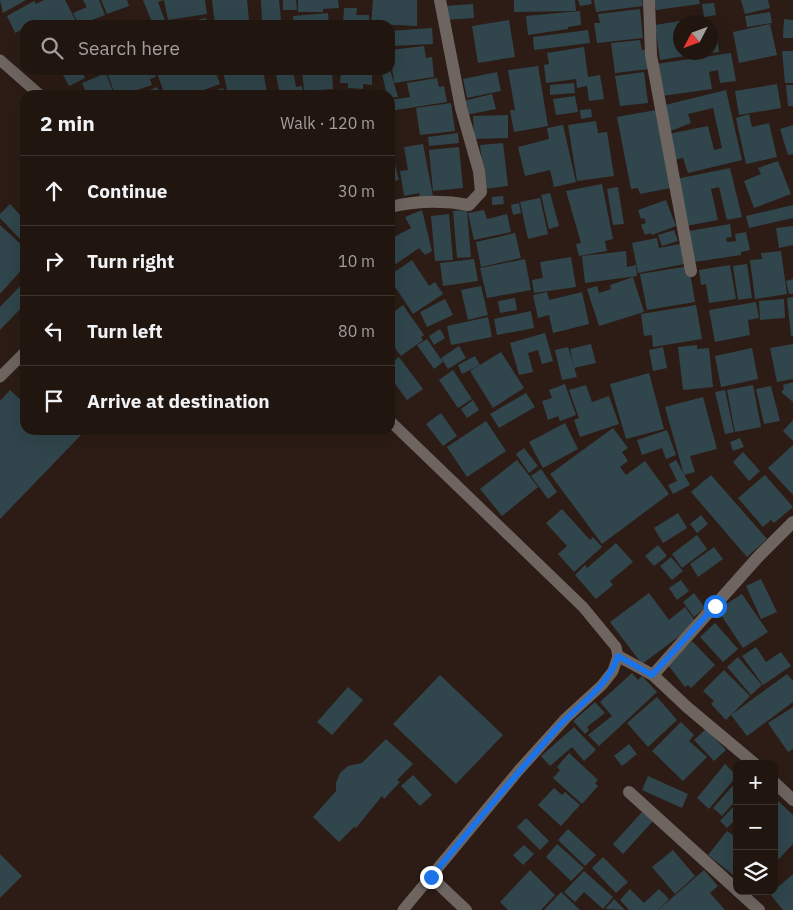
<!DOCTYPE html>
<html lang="en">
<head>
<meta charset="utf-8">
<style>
	body { margin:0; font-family:"IBM Plex Sans",sans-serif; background:#291e19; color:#f1f3f6 }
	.controls { position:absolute; right:15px; bottom:15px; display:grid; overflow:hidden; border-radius:10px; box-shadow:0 5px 20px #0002 }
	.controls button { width:45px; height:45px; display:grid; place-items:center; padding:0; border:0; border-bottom:1px solid #3e3430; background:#211510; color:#f1f3f6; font:25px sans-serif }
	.compass { position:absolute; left:673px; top:15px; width:45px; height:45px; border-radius:50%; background:#211510; box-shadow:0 5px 20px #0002; rotate:229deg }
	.stop { position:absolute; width:15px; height:15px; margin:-11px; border:4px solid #1a73e8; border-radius:50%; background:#fff }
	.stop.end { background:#1a73e8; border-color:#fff; box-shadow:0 1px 5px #0008 }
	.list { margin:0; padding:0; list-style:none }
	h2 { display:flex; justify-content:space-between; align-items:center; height:65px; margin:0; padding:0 20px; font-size:21px }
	h2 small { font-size:16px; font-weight:400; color:#a29f9f }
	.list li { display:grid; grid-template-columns:32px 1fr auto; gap:15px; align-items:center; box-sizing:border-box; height:70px; padding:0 20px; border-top:1px solid #3e3430 }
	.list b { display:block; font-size:19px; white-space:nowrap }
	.list em { font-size:16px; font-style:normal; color:#a29f9f }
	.icon { flex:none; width:28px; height:28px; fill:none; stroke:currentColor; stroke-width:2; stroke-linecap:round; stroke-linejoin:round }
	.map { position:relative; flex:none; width:793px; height:910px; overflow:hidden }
	.search { position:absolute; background:#211510; box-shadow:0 5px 20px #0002; left:20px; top:20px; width:375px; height:55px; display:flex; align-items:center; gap:12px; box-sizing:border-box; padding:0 18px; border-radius:15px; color:#a29f9f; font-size:19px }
	.panel { position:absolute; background:#211510; box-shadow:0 5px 20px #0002; left:20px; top:90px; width:375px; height:345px; border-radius:15px }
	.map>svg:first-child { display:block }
	.building { fill:#30464c }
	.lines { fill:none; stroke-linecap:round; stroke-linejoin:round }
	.lane { stroke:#6e6561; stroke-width:11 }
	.street { stroke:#6e6561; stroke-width:12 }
	.route { stroke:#1a73e8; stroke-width:6 }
</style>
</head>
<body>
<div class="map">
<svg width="793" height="910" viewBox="0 0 793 910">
	<rect width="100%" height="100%" fill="#2c1c15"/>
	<g class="building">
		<path d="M0,0h26l-23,13z"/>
		<path d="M44,0h21l13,25h-37l-2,-5 -14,5v3l-10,5 -8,-17 27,-15 2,3z"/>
		<path d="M83,0h16l6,15 -26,10 -6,-12 14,-6z"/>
		<path d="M101,0h26l2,6 -22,8z"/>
		<path d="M143,0h21l-6,2 8,21 -13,2z"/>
		<path d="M164,0h41l2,14 -39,6z"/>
		<path d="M212,0h35l2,21 -34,4z"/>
		<path d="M261,0h18l2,20 -19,2z"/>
		<path d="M283,0h13l1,10h-14z"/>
		<path d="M298,0h40l1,8 -16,1v3h-25z"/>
		<path d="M373,0h44v26l-46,-2z"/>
		<path d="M514,0h61l1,11 -62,1z"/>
		<path d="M578,0h13l1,4 -12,2z"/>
		<path d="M594,0h48l1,6 -47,6z"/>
		<path d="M654,0h45l1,4 -44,6z"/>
		<path d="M741,0h27l2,8 -25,6z"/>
		<path d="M714,3l2,12 -12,2 -2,-13z"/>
		<path d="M473,4l1,14 -29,2 -1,-14z"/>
		<path d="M344,8h13l-1,7h13v10h-26z"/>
		<path d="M640,9l3,29 -46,5 -3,-20h6l-2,-9z"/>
		<path d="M580,11l1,14 -13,2v2l-40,6 -2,-19z"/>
		<path d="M770,12l2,11 -25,4 -2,-11z"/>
		<path d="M328,13l1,12h-35l-1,-9z"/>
		<path d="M206,18l1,7h-27v-1z"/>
		<path d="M784,19l9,1v18h-10z"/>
		<path d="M509,20l6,37 -37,6 -6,-37z"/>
		<path d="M686,20v2h-6v30h11v3l-31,5 -5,-35z"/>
		<path d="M770,24l7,31 -38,8 -6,-31z"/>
		<path d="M432,28l1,16 -41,2 -2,3v-18z"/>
		<path d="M716,29l3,23 -9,1v-23z"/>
		<path d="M588,30l2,13 -56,7 -1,-13z"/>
		<path d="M640,40l2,10h6l2,19 -35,4 -4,-30z"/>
		<path d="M424,46l2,12 6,-1 2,20 -40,6 -4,-33z"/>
		<path d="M584,47l4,30 12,-2 4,24 -15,2 -2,-15 -10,2 -1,-9 -30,4 -2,-18 5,-1 -2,-11z"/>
		<path d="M782,51h11v32h-8z"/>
		<path d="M731,53l5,28 -16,2 -2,-13 -9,2 3,17 -50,7 -6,-32z"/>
		<path d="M538,66l10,60 -34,6 -4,-22h5l-7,-40z"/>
		<path d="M68,70h13l4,8 -16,8 -7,-13z"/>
		<path d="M115,70h39l2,7 -6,2 2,6 -29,10h-8l-8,-23z"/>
		<path d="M158,70h57l5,14 -30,11h-25l-9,-24z"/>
		<path d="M231,70h32l4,23 -39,2 -5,-24z"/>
		<path d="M275,70h18l3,17 6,-1 1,9h-23z"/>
		<path d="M302,70h30l1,19 -29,2z"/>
		<path d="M341,70h31v15l-9,-1v5l-15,-1v-5h-8z"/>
		<path d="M381,70h9l8,27 -8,1v-3h-3z"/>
		<path d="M497,72l4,19 -34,7 -4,-19z"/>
		<path d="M644,72l4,31 -28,3 -5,-30z"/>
		<path d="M106,73l8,22h-27l-5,-12z"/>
		<path d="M437,78l2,9 5,-1 3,16 -57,9v-11l20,-3 -3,-14z"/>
		<path d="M574,83l1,10 -25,2v-10z"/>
		<path d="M777,84l4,24 -42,7 -4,-24z"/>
		<path d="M786,85h7v21h-5z"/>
		<path d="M157,87l4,8h-23z"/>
		<path d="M223,88l3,7h-23z"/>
		<path d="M355,90l1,5h-19v-2z"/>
		<path d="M726,90l16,70 -54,13 -5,-15 -9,2 -6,-26 40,-8 6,24 8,-2 -9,-40 -25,6 3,9 -23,9 -7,-26z"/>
		<path d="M492,94l4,15 -30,6 -3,-14z"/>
		<path d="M575,96l3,16 -22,3 -3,-16z"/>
		<path d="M451,103l4,28 -35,4 -4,-27z"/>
		<path d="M591,109l1,8 -11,2 -1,-9z"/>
		<path d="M656,110l15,78 -31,6 -2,-6 -7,1 -14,-72z"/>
		<path d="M749,114l3,13 17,-4 8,34 -31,7 -10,-46z"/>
		<path d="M508,115v23l-34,1 -1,-23z"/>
		<path d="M596,121l2,12 9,-1 7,44 -37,5 -9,-56z"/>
		<path d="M563,125l13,57 -22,5 -4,-17 -25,6 -7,-29 31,-8 -2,-11z"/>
		<path d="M793,125v29l-5,1 -8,-26z"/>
		<path d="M458,133l1,10 -30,3 -1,-9z"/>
		<path d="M503,143l5,43 -23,3 -5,-44z"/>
		<path d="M423,144l10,52 -13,2 -1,-5 -15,3 -4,-25 8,-1 -4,-23z"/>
		<path d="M390,147l9,33 -9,2z"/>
		<path d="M459,147l4,41 -30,3 -4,-41z"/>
		<path d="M778,161l13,33 -37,14 -10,-27 17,-7 -3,-6z"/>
		<path d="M730,168l12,49 -15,3 -8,-33 -8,2 7,31 -32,6 -10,-47z"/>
		<path d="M602,184l11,55 -8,2 2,10 -28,5 -3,-12 5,-1 -15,-52z"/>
		<path d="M618,187l6,37 -11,1 -6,-36z"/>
		<path d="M550,193l9,33 -10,3 -8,-34z"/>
		<path d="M503,196l1,8 -12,1v-8z"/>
		<path d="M540,198l8,36 -20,5 -8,-37z"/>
		<path d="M666,200l10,26 -24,9 -1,-2 -6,2 -4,-10 5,-2 -2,-5 -3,1 -3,-9z"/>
		<path d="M519,203l2,10 -8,2 -2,-10z"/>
		<path d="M10,204l15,16v18l-3,3 -22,-23v-4z"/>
		<path d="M793,205v13l-44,10 -3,-12z"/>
		<path d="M422,210l10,41 -7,4 -6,-7 -23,16 -6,-11v-14l21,-11 -6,-11z"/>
		<path d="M467,210l4,47 -14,1 -4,-47z"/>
		<path d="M484,210l3,9 20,-5 4,18 -37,8 -6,-27z"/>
		<path d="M449,214l4,46 -18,1 -4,-45z"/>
		<path d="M730,224l2,13 -6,1 1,4 9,-1 -1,-7 11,-2 4,18 -9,2v3l-47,7 -5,-31z"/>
		<path d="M0,225l25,23v18l-25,28z"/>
		<path d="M793,226v19l-14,3 -3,-20z"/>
		<path d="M674,230l4,11 -16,5 -4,-11z"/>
		<path d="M515,233l6,25 -40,9 -5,-25z"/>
		<path d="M657,238l2,10 21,-4 4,20 -46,9 -6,-30z"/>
		<path d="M626,251l1,16 9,-2 1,11 -52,7 -3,-27z"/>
		<path d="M781,251l6,43 -32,5 -5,-39 12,-1 -1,-6z"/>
		<path d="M571,257l5,30 -42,6 -2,-13 11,-2 -3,-16z"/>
		<path d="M474,259l4,22 -35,5 -3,-23z"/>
		<path d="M525,259l6,31 -44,8 -7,-30z"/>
		<path d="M412,260l17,26 6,-4 8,12 -30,20 -23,-35v-4z"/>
		<path d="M747,264l5,34 -14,2 -5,-34z"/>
		<path d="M730,265l6,34 -27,4 -3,-19 -5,1 -2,-15z"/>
		<path d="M689,266l6,36 -48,8 -7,-36z"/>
		<path d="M633,277l11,35 -45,14 -12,-37 10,-3 2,7 12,-4 -1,-4z"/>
		<path d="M793,279v15h-4l-3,-13z"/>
		<path d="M25,281v23l-25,26v-23z"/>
		<path d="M481,286l7,29 -20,5 -7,-30z"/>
		<path d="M547,292l2,8 33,-8 7,32 -36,9 -4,-18 -11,3 -5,-23z"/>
		<path d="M793,297v39h-2l-4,-38z"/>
		<path d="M515,298l2,12 -17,3 -2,-12z"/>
		<path d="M445,299l8,16 -26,12 -7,-15z"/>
		<path d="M784,299l1,19 -25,2 -1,-19z"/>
		<path d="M756,302l3,16 -11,2 2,15 -35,7 -6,-32z"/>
		<path d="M403,305l21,30 -3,2 2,3 -22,16 -11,-15v-17l5,-4 -4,-6z"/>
		<path d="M696,305l6,34 -49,8 -1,-12 -8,1 -3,-22z"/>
		<path d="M531,311l3,17 -37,7 -3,-16z"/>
		<path d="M488,317l4,20 -41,8 -4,-19z"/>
		<path d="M440,329l5,9 -11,7 -5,-9z"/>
		<path d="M545,333l8,28 -11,3 -4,-14 -10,3 5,19 -14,3 -9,-32z"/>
		<path d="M427,339l16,23 -9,7 -17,-24z"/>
		<path d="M591,344l5,19 -22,5 -4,-19z"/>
		<path d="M793,344v35l-16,3 -7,-34z"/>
		<path d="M697,345v4l12,-1 4,39 -30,3 -5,-43z"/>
		<path d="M459,346l7,12 -18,11 -7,-11z"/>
		<path d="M568,347l9,30 -15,3 -7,-30z"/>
		<path d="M663,347l4,21 -14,3 -4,-21z"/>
		<path d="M752,348l6,31 -37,8 -6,-31z"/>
		<path d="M501,352l23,36 -31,20 -23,-37z"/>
		<path d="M475,356l5,9 -18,9 -4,-9z"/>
		<path d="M399,357l24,32 -16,11 -17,-23v-13z"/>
		<path d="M453,370l19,29 -14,9 -19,-28z"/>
		<path d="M649,373l15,56 -38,10 -16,-55z"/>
		<path d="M793,382v20l-12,-10 3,-3 -1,-4z"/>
		<path d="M565,384l11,31 -16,6 -2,-5 -10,4 -6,-19 10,-3 -3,-8z"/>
		<path d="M586,385l6,17 17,-6 10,28 -39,13 -6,-17 5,-2 -10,-28z"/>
		<path d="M753,385l8,42 -26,5 -8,-42z"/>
		<path d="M771,386l9,35 -16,3 -8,-35z"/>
		<path d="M10,390l12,11 3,-3v32h53l4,4 -82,85v-118z"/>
		<path d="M725,390l9,42 -9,2 -10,-42z"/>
		<path d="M526,393l9,14 -36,21 -9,-14z"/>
		<path d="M703,397l14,52 -27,7 5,16 -11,3 -19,-68z"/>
		<path d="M473,400l6,10 -12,8 -6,-9z"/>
		<path d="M441,413l16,23 -14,10 -17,-22z"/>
		<path d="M793,420v21l-10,-10z"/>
		<path d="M486,421l20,30 -39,26 -20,-30z"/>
		<path d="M565,423l13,26 -35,19 -14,-26z"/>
		<path d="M613,428l15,20 -6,4 6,9 -8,6 6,8 19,-14 24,33 -67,50 -52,-70z"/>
		<path d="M667,430l9,25 -10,4 -4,-11 -20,7 -5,-15z"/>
		<path d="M740,438l4,9 -11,4 -3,-9z"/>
		<path d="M793,445v50l-25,-27z"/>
		<path d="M524,448l14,18 -9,7 -13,-19z"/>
		<path d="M743,452l17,19 -11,10 -16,-19z"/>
		<path d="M517,460l21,27 -36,29 -22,-27z"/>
		<path d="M676,460l14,25 -17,9 -5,-9 9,-4 -8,-17z"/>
		<path d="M541,469l16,23 -9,7 -17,-23z"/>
		<path d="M711,475l56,64 -20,18 -56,-65z"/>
		<path d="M765,475l28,32 -19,16 -3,-3 -8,7 -25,-29z"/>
		<path d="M562,509l28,31 3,-3 9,10 -28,25 -16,-18 9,-8 -21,-23z"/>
		<path d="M678,513l9,15 -24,15 -9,-15z"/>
		<path d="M701,515l7,9 -11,9 -7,-9z"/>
		<path d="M697,535l10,14 -25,19 -10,-14z"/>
		<path d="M616,543l17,19 -23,19 3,4 -17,14 -21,-24 10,-10 2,3z"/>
		<path d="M658,545l9,11 -13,10 -9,-10z"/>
		<path d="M714,547l9,12 -25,18 -8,-13z"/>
		<path d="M671,557l12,14 -11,9 -12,-14z"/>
		<path d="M761,579l16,33 -16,7 -15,-33z"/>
		<path d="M681,580l8,11 -12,9 -8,-12z"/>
		<path d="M649,593l20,27 16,-13 12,16 -55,41 -32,-42z"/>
		<path d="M694,593l11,15 -11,9 -11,-15z"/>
		<path d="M742,594l26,38 -25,16 -24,-36 6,-4 -2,-2z"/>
		<path d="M715,623l23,26 -15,13 -23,-25z"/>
		<path d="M692,641l23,24 -24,23 -3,-3 -3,2 -17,-22z"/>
		<path d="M756,647l10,15 15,-10 10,14 -28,19 -21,-29z"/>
		<path d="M738,657l24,28 -11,10 -24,-28z"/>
		<path d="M724,670l26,26 -24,24 -15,-16 3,-3 -11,-10z"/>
		<path d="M632,673l6,7 4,-4 15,16 -58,54 -11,-11 24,-19 -12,-14z"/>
		<path d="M787,674l6,7v21l-46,34 -16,-21z"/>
		<path d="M440,675l63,60 -47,49 -63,-60z"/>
		<path d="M348,687l15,13 -31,35 -15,-13z"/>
		<path d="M657,697l20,23 -29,27 -21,-24z"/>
		<path d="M595,702l10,11 -18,14 2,3 -4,4 -12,-13z"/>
		<path d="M793,707v42l-5,3 -20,-29z"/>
		<path d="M681,722l13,13 -5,6 18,16 -24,24 -31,-30z"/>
		<path d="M574,727l22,23 -12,11 -12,-14 -22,19 -9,-10z"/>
		<path d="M706,729l20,21 -12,11 -20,-21z"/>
		<path d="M386,739l27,25 -16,16 3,2 -16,17 -2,-3 -26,32 -2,-1 -15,15 -26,-25 23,-26v-8l4,-10 8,-7 14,-3z"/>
		<path d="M629,744l8,10 -15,12 -8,-10z"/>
		<path d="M569,753l29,27 -3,3 3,3 -16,18 -29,-26 7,-8 -3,-3z"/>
		<path d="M725,764l12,12 -28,33 -12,-11z"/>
		<path d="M413,775l19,20 -12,11 -19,-20z"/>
		<path d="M648,776l40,18 -6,14 -40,-18z"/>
		<path d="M737,781v18l-15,17 -9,-8z"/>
		<path d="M554,788l8,7 3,-3 15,13 -19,21 -23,-21z"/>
		<path d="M776,799l17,16v29l-19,20z"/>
		<path d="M735,805l2,2v11l-10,10 -7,-7z"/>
		<path d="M642,812l11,9 -30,33 -10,-10z"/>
		<path d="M526,818l23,23 -9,9 -23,-23z"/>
		<path d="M568,829l28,26 -11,11 -27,-26z"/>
		<path d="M727,831l10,7v40l-29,-23z"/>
		<path d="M557,844l27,24 -13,13 -25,-24z"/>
		<path d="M524,845l10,9 -11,11 -10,-10z"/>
		<path d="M673,850l22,26 -20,18 -23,-27z"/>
		<path d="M0,854l22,22 -22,22z"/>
		<path d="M603,857l25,25 -12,11 -24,-25z"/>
		<path d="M530,870l25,25 -14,15h-33l-8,-8z"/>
		<path d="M704,870l14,16 -8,7 15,17h-67z"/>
		<path d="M584,871l29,26 -10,12 -19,-17 -9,10 -11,-10z"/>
		<path d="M793,874v36h-10l-13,-16z"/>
		<path d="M630,889l14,14 15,-14 10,10 -11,11h-29l-9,-10z"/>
		<path d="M561,892l19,18h-36z"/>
		<path d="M614,899l11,11 -20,-1z"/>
	</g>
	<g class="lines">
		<g class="lane">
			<path d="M0,60l40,35"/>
			<path d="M0,377l25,-25"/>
			<path d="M390,421l193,186 33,40 2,9 -5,15 -11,14 -36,33 -47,52 -116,140"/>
		</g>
		<g class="street">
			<path d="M649,0l2,55 40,216"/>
			<path d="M390,207c26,-6 52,-7 79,-2l12,-13 -2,-21 -18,-63 -21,-108"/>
			<path d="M618,656l35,19 34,32 68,57"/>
			<path d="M653,675l105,-118 35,-35"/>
			<path d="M774,782l19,18"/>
			<path d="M629,792l108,98"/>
			<path d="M431,877l35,33"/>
			<path d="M738,891l21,19"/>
		</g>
	</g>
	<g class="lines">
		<path class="route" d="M431,877c41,-50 83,-100 126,-149 21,-23 51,-41 61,-72l34,19 63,-69"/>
	</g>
</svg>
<div class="controls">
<button>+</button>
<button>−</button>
<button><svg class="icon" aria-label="layers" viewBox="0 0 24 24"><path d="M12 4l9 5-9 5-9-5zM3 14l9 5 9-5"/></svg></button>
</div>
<svg class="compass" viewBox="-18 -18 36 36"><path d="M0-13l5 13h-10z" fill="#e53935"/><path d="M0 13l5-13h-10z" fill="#a29f9f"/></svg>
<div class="stop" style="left:715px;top:606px"></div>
<div class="stop end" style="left:431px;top:877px"></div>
<div class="search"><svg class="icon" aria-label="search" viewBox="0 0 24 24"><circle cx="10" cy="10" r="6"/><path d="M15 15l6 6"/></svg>Search here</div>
<section class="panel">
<h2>2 min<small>Walk · 120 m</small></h2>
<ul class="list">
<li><svg class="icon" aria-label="ahead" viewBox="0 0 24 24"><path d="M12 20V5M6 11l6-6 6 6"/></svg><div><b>Continue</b></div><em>30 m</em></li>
<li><svg class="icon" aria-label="right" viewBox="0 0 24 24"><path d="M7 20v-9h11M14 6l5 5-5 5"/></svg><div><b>Turn right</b></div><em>10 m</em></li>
<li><svg class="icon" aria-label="left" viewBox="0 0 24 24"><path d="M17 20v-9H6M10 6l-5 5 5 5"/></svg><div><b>Turn left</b></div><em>80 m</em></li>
<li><svg class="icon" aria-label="arrive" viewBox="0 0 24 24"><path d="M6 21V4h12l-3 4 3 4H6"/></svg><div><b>Arrive at destination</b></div></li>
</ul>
</section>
</div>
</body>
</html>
